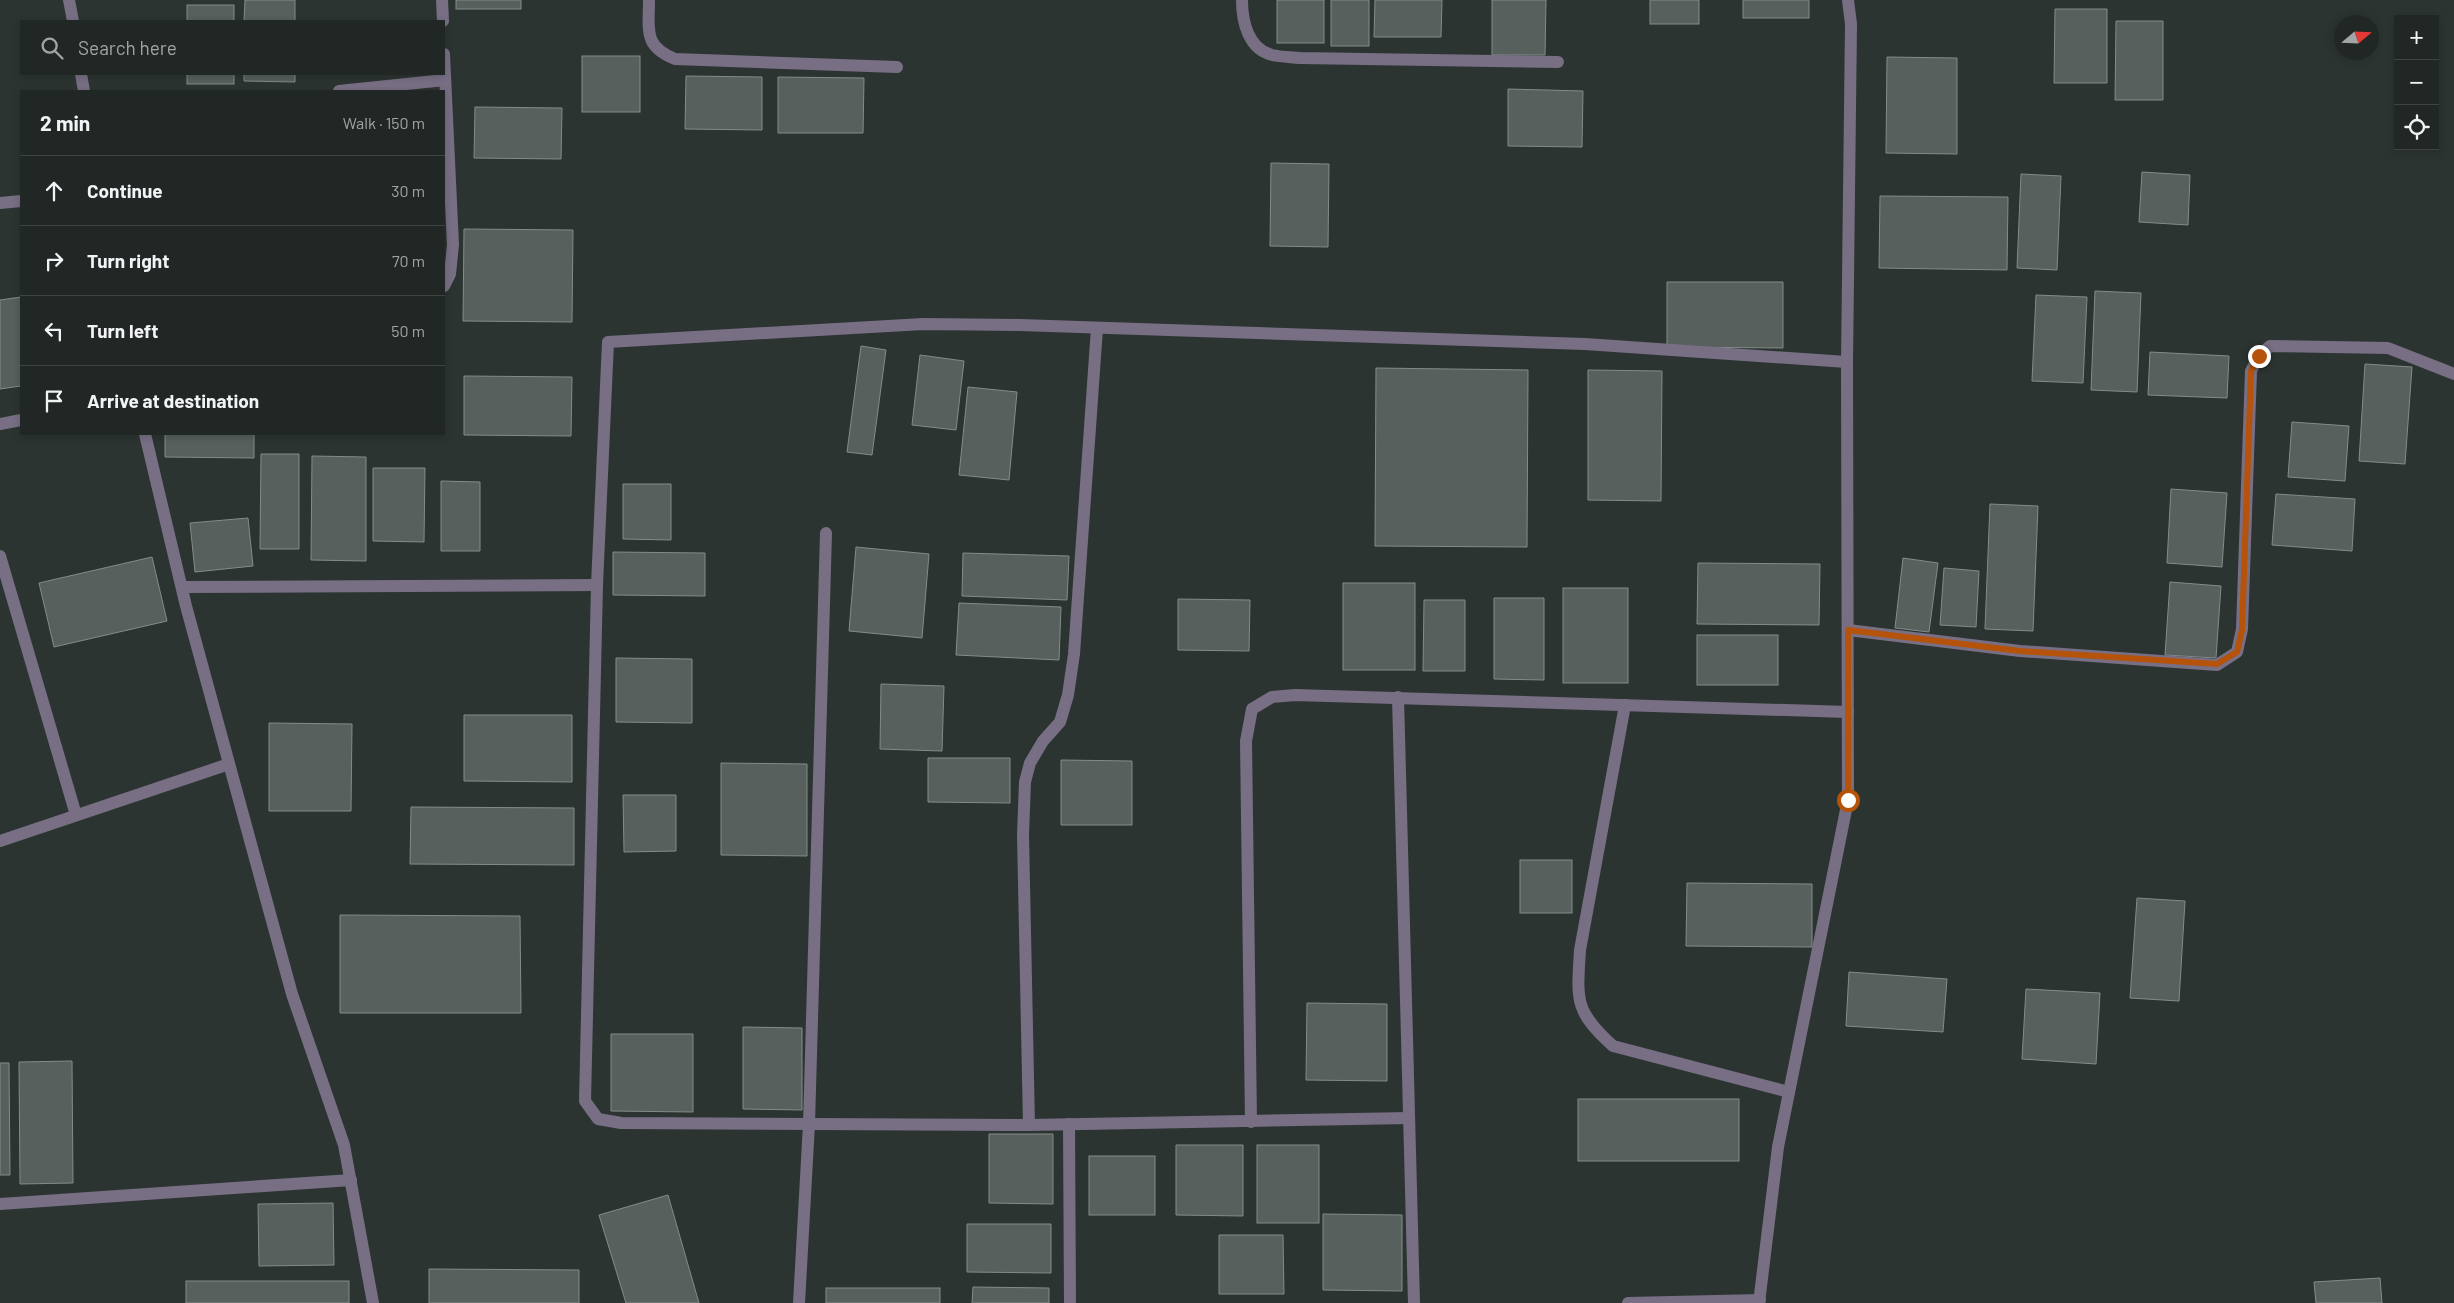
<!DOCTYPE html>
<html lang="en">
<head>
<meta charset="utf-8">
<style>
	body { margin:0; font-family:Barlow,sans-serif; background:#2d3332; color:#f1f3f6 }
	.controls { position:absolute; right:15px; top:15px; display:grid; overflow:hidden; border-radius:0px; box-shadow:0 2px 8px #0003 }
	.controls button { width:45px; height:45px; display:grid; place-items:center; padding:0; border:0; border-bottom:1px solid #3e4442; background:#212725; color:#f1f3f6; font:25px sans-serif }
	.compass { position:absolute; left:2334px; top:15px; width:45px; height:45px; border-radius:50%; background:#212725; box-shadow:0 2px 8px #0003; rotate:71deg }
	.stop { position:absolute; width:15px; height:15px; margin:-11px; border:4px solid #b45309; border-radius:50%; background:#fff }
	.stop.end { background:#b45309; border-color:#fff; box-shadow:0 1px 5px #0008 }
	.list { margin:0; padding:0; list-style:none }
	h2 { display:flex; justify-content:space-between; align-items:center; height:65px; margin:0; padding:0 20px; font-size:21px }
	h2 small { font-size:16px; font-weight:400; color:#a2a5a7 }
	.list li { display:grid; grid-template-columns:32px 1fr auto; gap:15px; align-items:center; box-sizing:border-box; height:70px; padding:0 20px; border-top:1px solid #3e4442 }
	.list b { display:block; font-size:19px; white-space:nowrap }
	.list em { font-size:16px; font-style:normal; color:#a2a5a7 }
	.icon { flex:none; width:28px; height:28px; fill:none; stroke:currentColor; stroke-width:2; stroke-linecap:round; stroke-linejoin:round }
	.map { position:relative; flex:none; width:2454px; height:1303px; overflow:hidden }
	.search { position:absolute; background:#212725; box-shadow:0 2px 8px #0003; left:20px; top:20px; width:425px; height:55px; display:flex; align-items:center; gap:12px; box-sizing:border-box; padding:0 18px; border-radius:0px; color:#a2a5a7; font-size:19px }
	.panel { position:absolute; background:#212725; box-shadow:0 2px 8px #0003; left:20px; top:90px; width:425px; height:345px; border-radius:0px }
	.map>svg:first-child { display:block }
	.building { fill:#57605d; stroke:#838c89 }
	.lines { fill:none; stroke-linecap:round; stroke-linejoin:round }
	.minor { stroke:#786f85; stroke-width:12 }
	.route { stroke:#b45309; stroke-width:6 }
</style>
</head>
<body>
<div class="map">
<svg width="2454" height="1303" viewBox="0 0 2454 1303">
	<rect width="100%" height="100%" fill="#2c3431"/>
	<g class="building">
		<path d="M245,0h50v21h-51z"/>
		<rect x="456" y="0" width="65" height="9"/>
		<rect x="1277" y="0" width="47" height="43"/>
		<rect x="1331" y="0" width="38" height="46"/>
		<path d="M1375,0h67l-1,37h-67z"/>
		<path d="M1492,0h54l-1,55h-53z"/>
		<rect x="1650" y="0" width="49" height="24"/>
		<rect x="1743" y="0" width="66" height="18"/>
		<rect x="187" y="5" width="47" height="16"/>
		<path d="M2055,9h52v74h-53z"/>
		<path d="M2116,21h47v79h-48z"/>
		<rect x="582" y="56" width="58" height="56"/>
		<path d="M1887,57l70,1v96l-71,-1z"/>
		<rect x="187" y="74" width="47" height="10"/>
		<path d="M244,74h51v8l-51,-1z"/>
		<path d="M686,76l76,1v53l-77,-1z"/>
		<path d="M778,77l86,1 -1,55h-85z"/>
		<path d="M1508,89l75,2 -1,56 -74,-1z"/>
		<path d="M475,107l87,1 -1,51 -87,-1z"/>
		<path d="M1271,163l58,1 -1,83 -58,-1z"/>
		<path d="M2142,172l48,3 -2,50 -49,-3z"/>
		<path d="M2021,174l40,2 -4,94 -40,-2z"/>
		<path d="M1880,196l128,1 -1,73 -128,-2z"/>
		<path d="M464,229l109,1 -1,92 -109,-1z"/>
		<path d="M1667,282h116v66l-116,-1z"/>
		<path d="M2095,291l46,2 -4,99 -46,-2z"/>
		<path d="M2036,295l51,2 -4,86 -51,-2z"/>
		<path d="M21,297v89l-21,3v-89z"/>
		<path d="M861,346l25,4 -14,105 -25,-3z"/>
		<path d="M2150,352l79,4 -2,42 -79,-3z"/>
		<path d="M920,355l44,6 -8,69 -44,-5z"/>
		<path d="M2365,364l47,3 -7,97 -46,-3z"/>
		<path d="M1376,368l152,2 -1,177 -152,-1z"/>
		<path d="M1588,370l74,1 -1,130 -73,-1z"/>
		<path d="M464,376l108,1 -1,59 -107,-1z"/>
		<path d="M968,387l49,5 -8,88 -50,-5z"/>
		<path d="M2292,422l57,4 -4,55 -57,-4z"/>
		<path d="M165,434h89v24l-89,-1z"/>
		<path d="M261,454h38v95h-39z"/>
		<path d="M312,456l54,1v104l-55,-1z"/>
		<path d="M373,468h52l-1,74 -51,-1z"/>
		<path d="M441,481l39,1v69h-39z"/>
		<path d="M623,484h48v56l-48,-1z"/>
		<path d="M2171,489l56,4 -5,74 -55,-4z"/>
		<path d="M2276,494l79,5 -3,52 -80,-6z"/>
		<path d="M1990,504l48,2 -5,125 -48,-2z"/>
		<path d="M248,518l5,48 -58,6 -5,-49z"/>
		<path d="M856,547l73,7 -7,84 -73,-7z"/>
		<path d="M613,552l92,1v43l-92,-1z"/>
		<path d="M963,553l106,3 -2,44 -105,-4z"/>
		<path d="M152,557l15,64 -113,26 -15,-64z"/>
		<path d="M1903,558l35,5 -9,69 -34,-4z"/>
		<path d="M1698,563l122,1 -1,61 -122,-1z"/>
		<path d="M1944,568l35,3 -3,56 -36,-2z"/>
		<path d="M2170,582l51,4 -5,72 -51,-3z"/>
		<rect x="1343" y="583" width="72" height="87"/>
		<rect x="1563" y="588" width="65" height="95"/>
		<path d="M1494,598h50v82l-50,-1z"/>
		<path d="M1178,599l72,1 -1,51 -71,-1z"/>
		<path d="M1424,600h41v71h-42z"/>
		<path d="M959,603l102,4 -2,53 -103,-5z"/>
		<rect x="1697" y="635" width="81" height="50"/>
		<path d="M616,658l76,1v64l-76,-1z"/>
		<path d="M881,684l63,2 -2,65 -62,-2z"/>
		<path d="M464,715h108v67l-108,-1z"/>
		<path d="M269,723l83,1 -1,87h-82z"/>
		<path d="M928,758h82v45l-82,-1z"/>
		<path d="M1061,760l71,1v64h-71z"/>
		<path d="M721,763l86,1v92l-86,-1z"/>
		<path d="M623,795h53v56l-52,1z"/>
		<path d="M411,807l163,1v57l-164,-1z"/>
		<rect x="1520" y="860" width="52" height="53"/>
		<path d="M1687,883l125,1v63l-126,-1z"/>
		<path d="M2137,898l48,3 -6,100 -49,-3z"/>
		<path d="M340,915l180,1 1,97h-181z"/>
		<path d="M1849,972l98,7 -4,53 -97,-6z"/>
		<path d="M2026,989l74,4 -4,71 -74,-5z"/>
		<path d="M1307,1003l80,1v77l-81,-1z"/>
		<path d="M743,1027l59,1v82l-59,-1z"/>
		<path d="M611,1034h82v78l-82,-1z"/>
		<path d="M72,1061l1,122 -53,1 -1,-122z"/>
		<path d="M0,1063h9l1,112h-10z"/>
		<rect x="1578" y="1099" width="161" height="62"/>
		<path d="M989,1134h64v70l-64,-1z"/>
		<path d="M1176,1145h67v71l-67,-1z"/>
		<rect x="1257" y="1145" width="62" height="78"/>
		<rect x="1089" y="1156" width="66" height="59"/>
		<path d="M668,1195l31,108h-73l-27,-88z"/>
		<path d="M333,1203l1,62 -75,1 -1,-62z"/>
		<path d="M1323,1214l79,1v76l-79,-1z"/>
		<path d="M967,1224h84v49l-84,-1z"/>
		<path d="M1219,1235h64l1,59h-65z"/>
		<path d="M429,1269l150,1v33h-150z"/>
		<path d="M2380,1278l2,25h-66l-2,-21z"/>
		<rect x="186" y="1281" width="163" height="22"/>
		<path d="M973,1287l76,1v15h-77z"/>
		<rect x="826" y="1288" width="114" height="15"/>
	</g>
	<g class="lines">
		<g class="minor">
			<path d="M69,0l4,21"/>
			<path d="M442,0l1,21"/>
			<path d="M649,0c0,30 -6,46 26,59l222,8"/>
			<path d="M1242,0c0,21 6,49 30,55 9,2 19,2 28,3l258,4"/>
			<path d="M444,54l9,191 -3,29 -6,12"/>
			<path d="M81,74l3,17"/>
			<path d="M339,91l106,-11"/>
			<path d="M0,203l21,-2"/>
			<path d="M0,424l21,-4"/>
			<path d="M145,434l41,172 106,388 52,151 29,158"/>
			<path d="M0,556l76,259"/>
			<path d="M183,587l414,-2"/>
			<path d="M1848,630l172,21 197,14 20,-13 5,-23 9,-258 8,-15 11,-10 118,2 66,26"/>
			<path d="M1398,697l16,606"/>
			<path d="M1625,705l-45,245c-3,50 -6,61 33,96l176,46"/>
			<path d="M0,841l229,-77"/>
			<path d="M1409,1118l-380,7 -408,-2 -23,-4 -13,-18 12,-516 11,-243 315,-18 97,1 565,19 262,18"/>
			<path d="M1251,1122l-5,-381 6,-32 20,-12 23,-2 553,17"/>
			<path d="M1069,1124l1,179"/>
			<path d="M1029,1125l-6,-290 2,-53 5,-19 13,-22 17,-19 8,-27 6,-41 23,-326"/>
			<path d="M0,1204l351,-24"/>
			<path d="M799,1303l10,-179 17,-591"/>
			<path d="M1628,1303l132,-3"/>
			<path d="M1759,1303l19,-156 70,-347 -1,-438 4,-338 -3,-24"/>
		</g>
	</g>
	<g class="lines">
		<path class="route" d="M1848,800v-170l172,21 197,13 20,-12 5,-22 9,-259 8,-15"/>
	</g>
</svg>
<div class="controls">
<button>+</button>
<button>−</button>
<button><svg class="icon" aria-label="locate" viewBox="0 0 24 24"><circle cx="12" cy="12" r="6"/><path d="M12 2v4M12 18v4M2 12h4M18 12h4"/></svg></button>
</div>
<svg class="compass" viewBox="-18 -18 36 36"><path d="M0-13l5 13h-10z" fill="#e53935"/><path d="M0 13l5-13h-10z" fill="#a2a5a7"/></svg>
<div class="stop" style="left:1848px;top:800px"></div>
<div class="stop end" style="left:2259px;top:356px"></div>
<div class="search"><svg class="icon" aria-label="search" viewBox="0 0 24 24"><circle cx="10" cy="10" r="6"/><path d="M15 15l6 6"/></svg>Search here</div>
<section class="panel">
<h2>2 min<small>Walk · 150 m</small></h2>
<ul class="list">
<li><svg class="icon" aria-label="ahead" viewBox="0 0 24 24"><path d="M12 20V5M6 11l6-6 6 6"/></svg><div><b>Continue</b></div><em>30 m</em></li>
<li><svg class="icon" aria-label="right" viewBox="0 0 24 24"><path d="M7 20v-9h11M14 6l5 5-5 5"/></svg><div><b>Turn right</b></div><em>70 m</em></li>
<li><svg class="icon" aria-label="left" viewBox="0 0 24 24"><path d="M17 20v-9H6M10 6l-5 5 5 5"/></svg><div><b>Turn left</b></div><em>50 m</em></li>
<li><svg class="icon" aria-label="arrive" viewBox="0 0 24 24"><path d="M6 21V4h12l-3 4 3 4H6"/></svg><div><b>Arrive at destination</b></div></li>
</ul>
</section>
</div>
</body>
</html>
